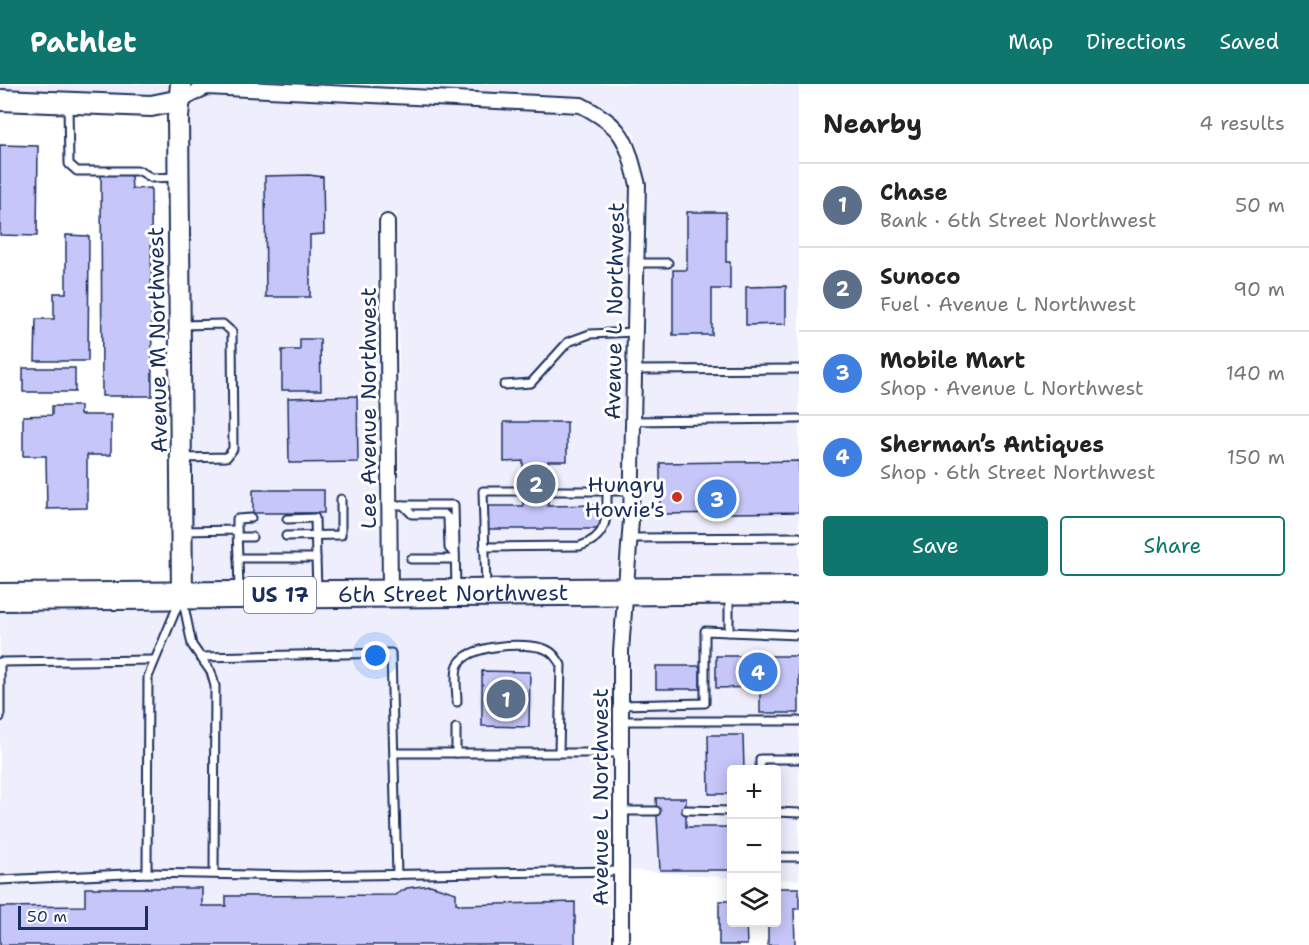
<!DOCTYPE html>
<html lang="en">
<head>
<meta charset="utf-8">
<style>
	body { margin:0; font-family:"Shantell Sans",sans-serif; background:#f6f6f6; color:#222 }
	.controls { position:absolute; right:18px; bottom:18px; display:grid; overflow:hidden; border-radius:6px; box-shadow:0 3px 15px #0003 }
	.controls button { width:54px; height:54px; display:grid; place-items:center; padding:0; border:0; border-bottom:2px solid #e0e0e0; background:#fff; color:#222; font:30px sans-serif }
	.scale { position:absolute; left:18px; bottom:15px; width:130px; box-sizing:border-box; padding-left:6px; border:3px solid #1b2f5e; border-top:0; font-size:16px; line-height:21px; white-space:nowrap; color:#1b2f5e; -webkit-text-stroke:4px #fff; paint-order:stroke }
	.you { position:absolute; left:376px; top:572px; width:21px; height:21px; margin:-15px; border:4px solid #fff; border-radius:50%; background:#1a73e8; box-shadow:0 0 0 9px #1a73e833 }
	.badge { display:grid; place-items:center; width:39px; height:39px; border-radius:50%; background:#0f766e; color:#fff; font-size:20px; font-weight:700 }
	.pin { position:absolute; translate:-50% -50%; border:3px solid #fff; box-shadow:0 2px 6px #0006 }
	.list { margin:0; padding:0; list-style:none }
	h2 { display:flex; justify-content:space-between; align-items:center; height:78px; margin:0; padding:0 24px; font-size:26px }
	h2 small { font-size:20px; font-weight:400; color:#767676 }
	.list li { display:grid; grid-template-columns:39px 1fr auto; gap:18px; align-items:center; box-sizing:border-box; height:84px; padding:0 24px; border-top:2px solid #e0e0e0 }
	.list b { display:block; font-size:22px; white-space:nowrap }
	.list p { margin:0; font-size:20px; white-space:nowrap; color:#767676 }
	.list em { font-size:20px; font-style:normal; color:#767676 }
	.actions { display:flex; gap:12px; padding:18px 24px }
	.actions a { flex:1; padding:14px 0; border:2px solid #0f766e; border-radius:6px; text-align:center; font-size:21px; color:#0f766e }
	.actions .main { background:#0f766e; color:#fff }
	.icon { flex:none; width:33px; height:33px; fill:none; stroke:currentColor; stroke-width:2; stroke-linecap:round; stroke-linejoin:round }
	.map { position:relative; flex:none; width:799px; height:861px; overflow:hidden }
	header { display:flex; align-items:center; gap:36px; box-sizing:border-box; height:84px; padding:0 30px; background:#0f766e; color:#fff }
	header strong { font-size:28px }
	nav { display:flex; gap:33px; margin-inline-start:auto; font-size:21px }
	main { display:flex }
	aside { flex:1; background:#fff }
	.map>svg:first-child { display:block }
	.built { fill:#eeeefd }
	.building { fill:#c6c6f8; stroke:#1b2f5e; stroke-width:1.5 }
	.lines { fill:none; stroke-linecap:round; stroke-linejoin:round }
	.lane-casing { stroke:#1b2f5e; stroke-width:11 }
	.street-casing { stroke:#1b2f5e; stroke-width:18 }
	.secondary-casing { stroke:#1b2f5e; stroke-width:24 }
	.highway-casing { stroke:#1b2f5e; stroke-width:30 }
	.lane { stroke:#fff; stroke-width:7 }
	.street { stroke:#fff; stroke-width:14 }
	.secondary { stroke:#fff; stroke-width:20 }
	.highway { stroke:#fff; stroke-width:26 }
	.poi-dot { fill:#c8321e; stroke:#fff; stroke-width:2 }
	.labels { text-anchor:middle; stroke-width:6; stroke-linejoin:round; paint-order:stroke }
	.shield { fill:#fff; stroke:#5f6d8e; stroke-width:1.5 }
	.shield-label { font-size:21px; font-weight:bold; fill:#1b2f5e }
	.street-label { font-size:22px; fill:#1b2f5e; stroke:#fff }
	.poi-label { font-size:22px; fill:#1b2f5e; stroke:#fff; text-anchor:end }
</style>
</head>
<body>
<header>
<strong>Pathlet</strong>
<nav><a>Map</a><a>Directions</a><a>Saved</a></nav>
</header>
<main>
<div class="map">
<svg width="799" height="861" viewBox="0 0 799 861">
	<rect width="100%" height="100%" fill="#fff"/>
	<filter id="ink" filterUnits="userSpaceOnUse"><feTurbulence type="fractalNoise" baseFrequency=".0167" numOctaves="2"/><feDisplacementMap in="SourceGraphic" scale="12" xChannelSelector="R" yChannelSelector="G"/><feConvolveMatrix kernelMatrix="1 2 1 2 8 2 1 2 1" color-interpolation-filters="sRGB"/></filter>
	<g filter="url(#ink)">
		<g class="built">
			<path d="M0,0h171v8l-21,5 -150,-6z"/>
			<path d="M375,0h424v497l-163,1 5,-62 7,-335 -14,-51 -24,-24 -29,-14 -206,-10z"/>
			<path d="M208,12l370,18 18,9 21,21 11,42 -7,333 -5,64 -216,2 -1,-297 -2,-75 -20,1 3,371 -188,2 -4,-470 5,-13z"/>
			<path d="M799,515v281l-22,-1 -1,-109h-44l-1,108 -101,-8 1,-219 4,-51z"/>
			<path d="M615,517l-4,50 -1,294h-610v-339z"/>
		</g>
		<g class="building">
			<path d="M0,61l38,1 -1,90 -37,-1z"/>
			<path d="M101,91h30l1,14 19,-1 1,208h-50z"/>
			<path d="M309,91l14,2 1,57 -14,1v62h-44l-1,-121z"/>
			<path d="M687,128h39v50h4v27h-18v46h-39v-65h14z"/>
			<path d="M66,151l23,1 -1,125h-53l1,-42h18v-26h12z"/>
			<path d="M786,202v38l-40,1v-38z"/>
			<path d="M300,255h20l1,51h-39v-40h18z"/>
			<rect x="23" y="284" width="52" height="24"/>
			<path d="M357,312l1,66 -69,1 -1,-65z"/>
			<path d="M52,322h28v9h31v40h-24v53l-40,1 -1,-53h-23v-40l29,-1z"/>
			<path d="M504,338h63v39h-19v45l53,-1v24h-115v-23h37v-45l-19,1z"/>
			<path d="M799,377v51l-139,2v-51z"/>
			<rect x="253" y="406" width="71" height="23"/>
			<path d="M716,572h83v57h-39v-26l-44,1z"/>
			<rect x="656" y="582" width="44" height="23"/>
			<path d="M482,587l48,1 -1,55 -47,-1z"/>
			<path d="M708,651h35l1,35h-12v24h-23z"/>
			<path d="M656,714h30v29h46v43h-72z"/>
			<path d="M430,801l26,8v10l6,2 113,-3v43h-575v-38l85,-1v-18h117v18h24v-10l169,-1 12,-7z"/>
			<path d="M776,804h23v21h-5l1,36h-27v-23h8z"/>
			<path d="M719,817h13v21h14l1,23h-28z"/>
		</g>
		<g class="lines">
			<g class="lane-casing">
				<g id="lane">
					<path d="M68,21l1,59 8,7h63l12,7 26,-1"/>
					<path d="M636,179h32"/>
					<path d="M634,286l165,-1"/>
					<path d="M504,301l27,-2 37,-41 22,-8 45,-2"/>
					<path d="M633,337l166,-2"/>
					<path d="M182,374l45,-1 6,-8 -1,-117 -9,-8 -41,1"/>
					<path d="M548,407h84"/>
					<path d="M389,421h65l2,83"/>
					<path d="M403,421l9,9h32l4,4 1,30 6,7"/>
					<path d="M287,435l28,-1 1,40"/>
					<path d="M237,446v-11l14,-1"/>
					<path d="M183,447l54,-1 1,28h78l1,31"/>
					<path d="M286,452l55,-1v-36"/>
					<path d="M238,453h14"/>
					<path d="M630,454l169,-1"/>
					<path d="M484,463l96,-1c28,-9 27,-28 27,-54"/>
					<path d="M238,474l1,31"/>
					<path d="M411,475h44"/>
					<path d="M486,505l-3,-98h40"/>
					<path d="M183,517l9,44 19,27 4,14 -1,187"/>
					<path d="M729,548v-36"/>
					<path d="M200,573l191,-4 6,222"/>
					<path d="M0,578v55"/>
					<path d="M1,578l152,-2"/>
					<path d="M457,618c0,-11 -3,-28 1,-37 11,-21 67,-23 87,-16 8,3 12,9 16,16l-2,88"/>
					<path d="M621,621l84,-2v-72l94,4"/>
					<path d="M621,637h178"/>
					<path d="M395,669h226"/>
					<path d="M456,669v-25"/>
					<path d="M760,686v-11h39"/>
					<path d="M686,726l46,1"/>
					<path d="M621,727h35"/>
					<path d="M776,728l23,1"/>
					<path d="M776,773h23"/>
					<path d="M147,789l1,-196 32,-77"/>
					<path d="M0,796l147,-7 152,3 322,-5"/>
				</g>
			</g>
			<g class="street-casing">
				<g id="street">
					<path d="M181,16l25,-13 375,18c44,23 45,34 57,80l-7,335 -10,131v294"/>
					<path d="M387,138l3,372"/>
				</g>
			</g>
			<g class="secondary-casing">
				<g id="secondary">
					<path d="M181,0l-3,33 4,479"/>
					<path d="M0,16l151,6 30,-6"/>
				</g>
			</g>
			<g class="highway-casing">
				<g id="highway">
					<path id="s1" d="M0,513l799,-7"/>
				</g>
			</g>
			<use href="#lane" class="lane"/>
			<use href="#street" class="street"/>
			<use href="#secondary" class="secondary"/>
			<use href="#highway" class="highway"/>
		</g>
	</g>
	<circle class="poi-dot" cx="677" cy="413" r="6"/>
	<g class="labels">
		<rect class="shield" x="244" y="493" width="72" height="36" rx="4.5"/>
		<g class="shield-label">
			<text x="280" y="518">US 17</text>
		</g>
		<g class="street-label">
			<text transform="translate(614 227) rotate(-89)" y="8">Avenue L Northwest</text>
			<text transform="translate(157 256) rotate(-91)" y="8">Avenue M Northwest</text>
			<text transform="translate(368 324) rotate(-90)" y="8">Lee Avenue Northwest</text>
			<text dy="8" stroke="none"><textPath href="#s1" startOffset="453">6th Street Northwest</textPath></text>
			<text transform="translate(600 713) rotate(-90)" y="8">Avenue L Northwest</text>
		</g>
		<g class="poi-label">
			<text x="665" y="408">Hungry<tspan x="665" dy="25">Howie's</tspan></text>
		</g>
	</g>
</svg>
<div class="controls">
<button>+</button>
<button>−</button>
<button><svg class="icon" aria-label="layers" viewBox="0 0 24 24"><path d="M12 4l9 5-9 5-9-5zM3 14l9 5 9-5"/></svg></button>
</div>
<div class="scale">50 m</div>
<div class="you"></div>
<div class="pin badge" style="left:506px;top:615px;background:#5c6f8a">1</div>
<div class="pin badge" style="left:536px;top:400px;background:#5c6f8a">2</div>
<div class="pin badge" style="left:717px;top:415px;background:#3f7fe0">3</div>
<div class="pin badge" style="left:758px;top:588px;background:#3f7fe0">4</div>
</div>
<aside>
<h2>Nearby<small>4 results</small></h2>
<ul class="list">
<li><span class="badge" style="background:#5c6f8a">1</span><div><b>Chase</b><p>Bank · 6th Street Northwest</p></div><em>50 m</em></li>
<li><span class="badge" style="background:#5c6f8a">2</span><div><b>Sunoco</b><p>Fuel · Avenue L Northwest</p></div><em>90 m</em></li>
<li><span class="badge" style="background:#3f7fe0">3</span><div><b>Mobile Mart</b><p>Shop · Avenue L Northwest</p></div><em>140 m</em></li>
<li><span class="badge" style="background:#3f7fe0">4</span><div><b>Sherman’s Antiques</b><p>Shop · 6th Street Northwest</p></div><em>150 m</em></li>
</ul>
<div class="actions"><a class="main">Save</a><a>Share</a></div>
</aside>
</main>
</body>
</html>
